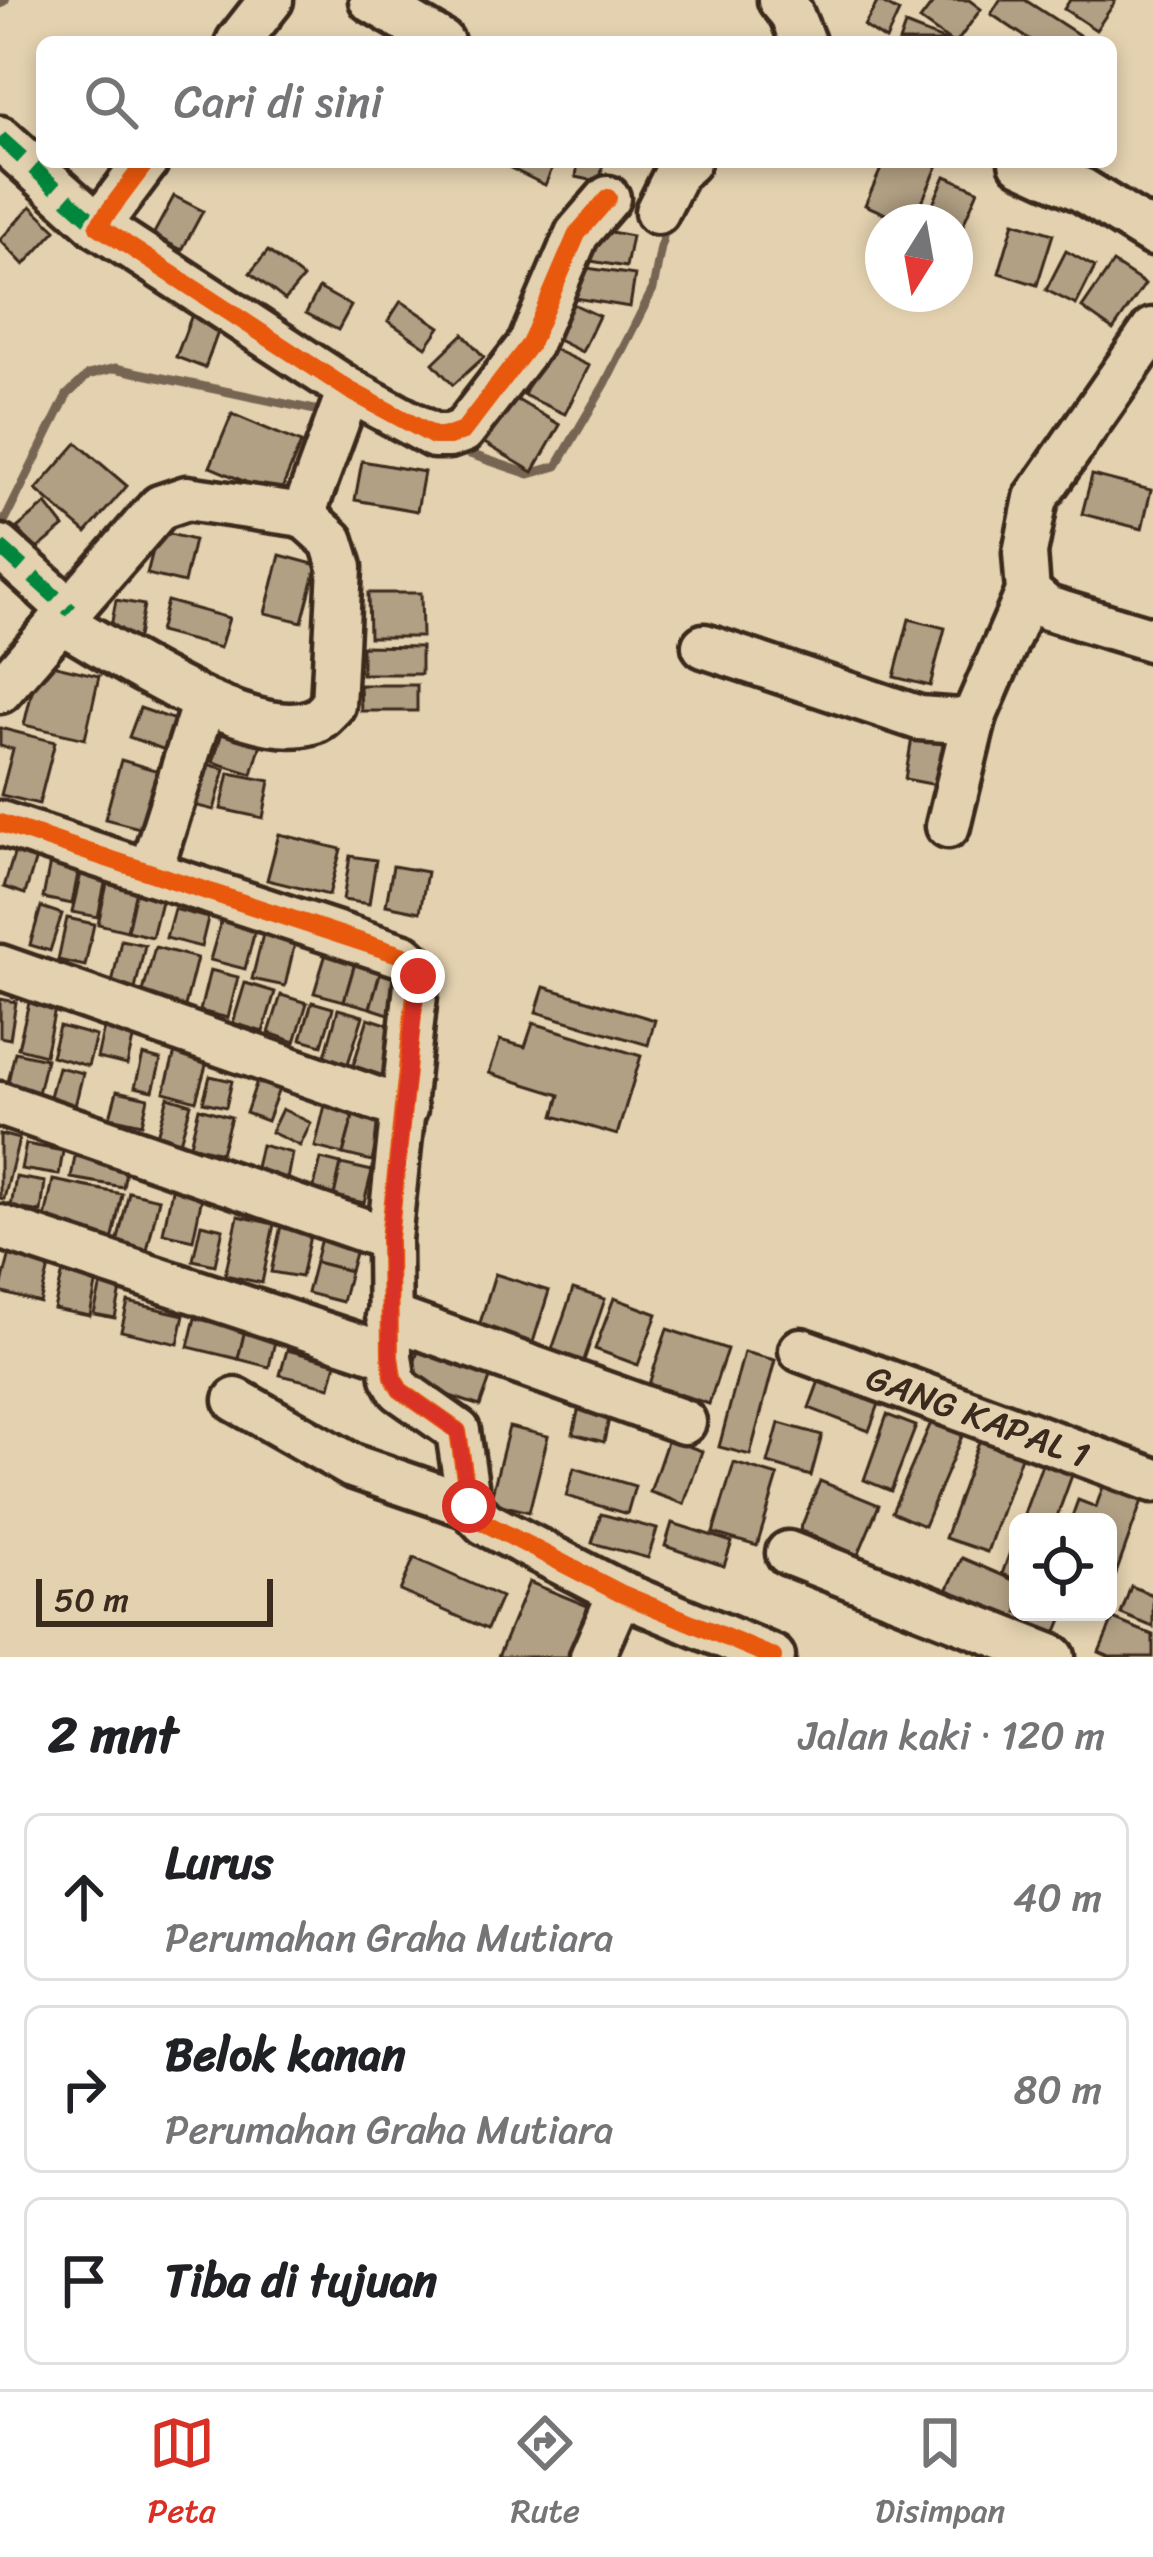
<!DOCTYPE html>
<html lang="id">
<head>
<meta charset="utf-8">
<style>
	body { margin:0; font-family:Sriracha,sans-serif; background:#f2f2f2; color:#202124 }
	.controls { position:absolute; right:36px; bottom:36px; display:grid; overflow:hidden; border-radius:18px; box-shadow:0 6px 18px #0003 }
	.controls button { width:108px; height:108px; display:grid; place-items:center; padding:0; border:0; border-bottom:3px solid #e0e0e0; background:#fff; color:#202124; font:60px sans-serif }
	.compass { position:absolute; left:865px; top:204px; width:108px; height:108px; border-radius:50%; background:#fff; box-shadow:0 6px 18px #0003; rotate:191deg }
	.scale { position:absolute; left:36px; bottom:30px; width:237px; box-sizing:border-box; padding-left:12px; border:6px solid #3b2a1e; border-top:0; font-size:33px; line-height:42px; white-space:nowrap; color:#3b2a1e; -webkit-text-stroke:9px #e3d1af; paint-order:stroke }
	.stop { position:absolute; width:36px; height:36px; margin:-27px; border:9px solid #d93025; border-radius:50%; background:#fff }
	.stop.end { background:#d93025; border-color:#fff; box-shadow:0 3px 12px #0008 }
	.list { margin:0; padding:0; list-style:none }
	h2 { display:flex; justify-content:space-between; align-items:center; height:156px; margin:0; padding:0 48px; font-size:51px }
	h2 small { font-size:39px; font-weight:400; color:#757577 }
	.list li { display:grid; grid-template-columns:78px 1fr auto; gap:36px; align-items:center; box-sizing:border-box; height:168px; margin:0 24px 24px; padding:0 24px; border:3px solid #e0e0e0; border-radius:18px }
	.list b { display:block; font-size:45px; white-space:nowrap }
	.list p { margin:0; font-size:39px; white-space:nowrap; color:#757577 }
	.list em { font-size:39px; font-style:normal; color:#757577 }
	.icon { flex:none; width:66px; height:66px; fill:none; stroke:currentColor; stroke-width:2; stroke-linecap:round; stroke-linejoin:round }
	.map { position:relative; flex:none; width:1153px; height:1657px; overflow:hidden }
	.search { position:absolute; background:#fff; box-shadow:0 6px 18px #0003; left:36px; right:36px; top:36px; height:132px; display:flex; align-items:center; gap:30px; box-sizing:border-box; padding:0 42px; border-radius:18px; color:#757577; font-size:45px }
	.sheet { height:732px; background:#fff }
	nav { display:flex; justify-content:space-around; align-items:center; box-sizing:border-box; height:168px; border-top:3px solid #e0e0e0; background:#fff; font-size:33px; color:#757577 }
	nav a { display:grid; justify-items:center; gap:6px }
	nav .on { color:#d93025 }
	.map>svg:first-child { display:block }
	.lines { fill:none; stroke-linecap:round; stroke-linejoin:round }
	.stream { stroke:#776552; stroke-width:9 }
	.building { fill:#b1a084; stroke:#3b2a1e; stroke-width:3 }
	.minor-casing { stroke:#3b2a1e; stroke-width:51 }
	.minor { stroke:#e3d1af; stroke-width:42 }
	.quiet { stroke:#00873e; stroke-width:15; stroke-dasharray:30 15; stroke-linecap:butt }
	.cycleway-casing { stroke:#e3d1af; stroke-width:26 }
	.cycleway { stroke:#e8590c; stroke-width:18 }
	.route { stroke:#d93025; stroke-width:15 }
	.labels { text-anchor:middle; stroke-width:12; stroke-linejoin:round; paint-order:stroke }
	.street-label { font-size:36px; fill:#3b2a1e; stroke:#e3d1af }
</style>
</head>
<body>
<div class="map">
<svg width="1153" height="1657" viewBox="0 0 1153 1657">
	<rect width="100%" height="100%" fill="#e3d1af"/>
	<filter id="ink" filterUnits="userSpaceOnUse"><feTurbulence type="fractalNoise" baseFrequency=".00833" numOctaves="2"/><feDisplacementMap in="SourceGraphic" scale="24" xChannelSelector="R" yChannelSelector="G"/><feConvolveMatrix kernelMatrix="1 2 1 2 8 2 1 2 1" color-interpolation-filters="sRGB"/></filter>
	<g filter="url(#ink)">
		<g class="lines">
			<g class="stream">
				<path d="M0,4l5,-4"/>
				<path d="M455,449l74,25 28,-8 48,-82 48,-95 13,-68"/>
				<path d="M0,530l67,-135 21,-20 27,-7 214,45"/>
			</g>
		</g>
		<g class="building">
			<path d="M935,0h34l12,9 -24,33h-6l-31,-22z"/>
			<path d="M1000,0h25l65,42h-57l-42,-28z"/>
			<path d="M1070,0h41l4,2 -19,28 -32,-21z"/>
			<path d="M878,1l21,11 -13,28 -22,-14z"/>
			<path d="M905,25l41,16 -1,1h-46z"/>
			<path d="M498,162h57l-10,23z"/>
			<path d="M578,162h25l-3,20 -24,-5z"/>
			<path d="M884,162l54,3 -25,57h-9l-39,-17z"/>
			<path d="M945,176l33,14 -23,54v-22h-30z"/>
			<path d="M174,196l29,15 -21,39 -29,-15z"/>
			<path d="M31,206l25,24 -32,35 -24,-25z"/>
			<path d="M1014,222l39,12 -16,51 -38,-12z"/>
			<path d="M590,228l42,8 -6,31 -41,-7z"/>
			<path d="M268,251l35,27 -18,22 -35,-27z"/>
			<path d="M1066,251l29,16 -19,38 -30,-15z"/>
			<path d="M1113,263l32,21 -32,46 -31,-22z"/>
			<path d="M580,267l55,8 -5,32 -55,-9z"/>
			<path d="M319,288l32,18 -13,24 -32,-17z"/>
			<path d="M401,301l39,26 -14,20 -38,-26z"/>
			<path d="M569,302l30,14 -17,36 -30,-15z"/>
			<path d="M195,307l28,11 -18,50 -29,-11z"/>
			<path d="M463,334l21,23 -31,28 -20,-22z"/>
			<path d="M547,346l42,20 -24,48 -41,-19z"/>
			<path d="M499,389l61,36 -27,47 -62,-37z"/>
			<path d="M232,414l69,29 -22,53 -69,-29z"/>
			<path d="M77,443l50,43 -41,47 -50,-43z"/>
			<path d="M362,461l62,11 -7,39 -62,-11z"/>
			<path d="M1092,475l59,15 -9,39 -60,-15z"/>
			<path d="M46,504l18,23 -28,23 -19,-22z"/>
			<path d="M158,531l36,9 -10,43 -37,-9z"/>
			<path d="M280,555l37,10 -15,57 -37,-9z"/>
			<path d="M368,593h53l1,44h-53z"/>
			<path d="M116,600l28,5 -7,37 -28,-5z"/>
			<path d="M167,601l62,17 -9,30 -61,-16z"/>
			<path d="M909,619l36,9 -15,58 -36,-9z"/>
			<path d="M362,646l59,1v27h-59z"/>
			<path d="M39,662l60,14 -14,63 -61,-14z"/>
			<path d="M360,685h57v26h-56z"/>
			<path d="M140,708l41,14 -10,30 -42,-15z"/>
			<path d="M224,726l39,11 -11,37 -39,-12z"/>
			<path d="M0,728l55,14 -16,62 -38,-9 12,-46 -13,-3z"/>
			<path d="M912,738l42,7 -7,42 -42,-8z"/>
			<path d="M121,760l41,12 -15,58 -42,-11z"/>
			<path d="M200,762l25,7 -11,41 -25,-6z"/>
			<path d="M229,773l41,8 -7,37 -42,-9z"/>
			<path d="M279,834l62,15 -12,46 -62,-15z"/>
			<path d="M18,841l21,7 -14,46 -21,-7z"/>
			<path d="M350,856l26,4 -7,44 -26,-4z"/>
			<path d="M51,857l29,6 -8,41 -29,-6z"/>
			<path d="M393,866l34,6 -7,40 -34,-7z"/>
			<path d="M82,869l25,5 -9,43 -26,-5z"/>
			<path d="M107,884l29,7 -9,40 -29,-7z"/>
			<path d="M136,891l26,6 -10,40 -25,-6z"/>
			<path d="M41,907l21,7 -12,37 -20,-6z"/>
			<path d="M174,909l34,9 -7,29 -35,-9z"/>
			<path d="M67,918l27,6 -9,42 -27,-6z"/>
			<path d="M222,918l34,9 -11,42 -35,-9z"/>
			<path d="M264,930l32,8 -11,48 -33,-7z"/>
			<path d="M121,940l24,5 -11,49 -23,-5z"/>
			<path d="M155,947l42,11 -14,56 -43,-11z"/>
			<path d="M328,947l29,9 -13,45 -30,-8z"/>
			<path d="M357,956l26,7 -13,45 -26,-7z"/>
			<path d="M383,963l29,8 -14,46 -28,-9z"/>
			<path d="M210,970l28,7 -10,41 -28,-7z"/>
			<path d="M245,983l30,9 -12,40 -30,-9z"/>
			<path d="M544,987l111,33 -7,25 -112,-33z"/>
			<path d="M31,994l26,6 -12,55 -27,-7z"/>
			<path d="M281,995l26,8 -12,39 -26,-9z"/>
			<path d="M0,999l16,3 -6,37 -10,-2z"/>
			<path d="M312,1002l21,6 -11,37 -21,-6z"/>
			<path d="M338,1009l25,7 -17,54 -23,-7z"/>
			<path d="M107,1015l30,7 -10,43 -30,-7z"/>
			<path d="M368,1018l37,12 -15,48 -37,-12z"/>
			<path d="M533,1023l108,33 -24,79 -63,-19 6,-21 -71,-22 11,-33 25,7z"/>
			<path d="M59,1026l37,10 -8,30 -37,-10z"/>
			<path d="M15,1052l31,7 -10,43 -31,-7z"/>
			<path d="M175,1052l32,10 -11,39 -32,-9z"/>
			<path d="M143,1055l18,5 -8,31 -18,-4z"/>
			<path d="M58,1067l25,6 -8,33 -26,-6z"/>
			<path d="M210,1076l22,5 -6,26 -23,-5z"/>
			<path d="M257,1081l22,8 -12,32 -21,-8z"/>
			<path d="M117,1091l31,7 -6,26 -32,-7z"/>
			<path d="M168,1097l23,7 -11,38 -23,-7z"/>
			<path d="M325,1105l29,8 -11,41 -28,-7z"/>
			<path d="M199,1108l32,9 -10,36 -31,-8z"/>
			<path d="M282,1109l29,14 -11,23 -29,-14z"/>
			<path d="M354,1113l28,7 -10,41 -29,-7z"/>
			<path d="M0,1134l19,5 -15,60 -4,-1z"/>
			<path d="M26,1144l37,7 -4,24 -38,-6z"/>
			<path d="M261,1145l31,8 -5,27 -32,-8z"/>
			<path d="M75,1156l52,9 -4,22 -52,-9z"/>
			<path d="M321,1159l20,5 -7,32 -21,-5z"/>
			<path d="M341,1164l31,7 -8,32 -30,-7z"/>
			<path d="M16,1177l29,5 -4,30 -30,-5z"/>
			<path d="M53,1180l69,14 -10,48 -69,-14z"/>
			<path d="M173,1185l30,7 -10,48 -30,-7z"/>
			<path d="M129,1192l30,7 -13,56 -30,-7z"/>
			<path d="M238,1216l36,8 -12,59 -37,-8z"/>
			<path d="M282,1221l30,6 -11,50 -30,-5z"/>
			<path d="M201,1224l22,5 -8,36 -22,-5z"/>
			<path d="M322,1234l36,8 -8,29 -35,-9z"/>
			<path d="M10,1253l40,10 -10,40 -40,-11z"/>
			<path d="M315,1262l35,9 -8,31 -35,-9z"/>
			<path d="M63,1272l34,8 -7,36 -36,-7z"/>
			<path d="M495,1274l54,17 -19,61 -54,-16z"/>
			<path d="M102,1280l20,5 -7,33 -21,-4z"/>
			<path d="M573,1289l32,10 -25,73 -32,-11z"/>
			<path d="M614,1298l43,16 -19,51 -43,-16z"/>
			<path d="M128,1302l56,13 -6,29 -57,-13z"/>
			<path d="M195,1318l50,12 -7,29 -50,-12z"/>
			<path d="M667,1329l60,20 -18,55 -60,-20z"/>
			<path d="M245,1330l31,7 -7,30 -31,-8z"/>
			<path d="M422,1339l73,25 -15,42 -72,-24z"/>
			<path d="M287,1350l49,13 -6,24 -50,-12z"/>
			<path d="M744,1352l31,8 -25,95 -31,-8z"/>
			<path d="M823,1370l60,23 -14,38 -60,-23z"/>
			<path d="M581,1398l31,7 -8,37 -31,-8z"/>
			<path d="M887,1415l29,11 -25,65 -27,-11z"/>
			<path d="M934,1416l31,13 -41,97 -32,-14z"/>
			<path d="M986,1422l42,15 -41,115 -42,-14z"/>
			<path d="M779,1423l43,12 -11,41 -43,-13z"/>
			<path d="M509,1427l39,9 -19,76 -39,-10z"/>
			<path d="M668,1439l34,12 -18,53 -34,-12z"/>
			<path d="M1049,1445l30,11 -24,66h-34z"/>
			<path d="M734,1463l44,13 -21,70 -44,-13z"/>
			<path d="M574,1468l61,18 -8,28 -61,-18z"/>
			<path d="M820,1481l59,24 -21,50 -58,-25z"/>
			<path d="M1105,1481l39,14 -36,101v-74h-38l8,-22 18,7z"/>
			<path d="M601,1514l56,15 -9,29 -56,-15z"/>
			<path d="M672,1523l60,19 -8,24 -59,-20z"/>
			<path d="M1018,1530v50l-16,-6z"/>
			<path d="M414,1558l87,39 -14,32 -87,-38z"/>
			<path d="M962,1558l56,24v30h47l-12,29 -108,-46z"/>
			<path d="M529,1582l66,27 -20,48h-77z"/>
			<path d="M1131,1586l22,9v32l-32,-13z"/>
			<path d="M1113,1619l40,16v22h-43l-11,-5z"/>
		</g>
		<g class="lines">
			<g class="minor-casing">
				<g id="minor">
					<path d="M371,0l71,42"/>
					<path d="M780,0l11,13 12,29"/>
					<path d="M238,42l33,-42"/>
					<path d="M0,138l98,88"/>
					<path d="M146,162l-48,64 251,164 85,46h15l14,-5 67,-87 47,-110 31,-36"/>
					<path d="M1021,162l61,28 71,44"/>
					<path d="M657,212l20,-40 11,-10"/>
					<path d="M0,547l71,64"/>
					<path d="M1028,592l19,16 106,32"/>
					<path d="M61,622c56,31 187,120 250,100 9,-2 15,-10 22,-17l7,-138 -8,-26 -29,-26"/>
					<path d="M704,646l215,72 41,3 15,-6 53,-123 -3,-39 11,-55 117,-168"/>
					<path d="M0,691l160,-184 27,-9 116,17 46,-125"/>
					<path d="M0,823l404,133 10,9 3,11 -28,263 1,117 3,21 7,13 58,41 11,75 16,17 135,70 153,64"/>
					<path d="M948,826l27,-111"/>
					<path d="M150,872l54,-170"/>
					<path d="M0,967l405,142"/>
					<path d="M0,1104l389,135"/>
					<path d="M0,1227l390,129"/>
					<path d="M388,1316l296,106"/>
					<path id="s1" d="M801,1350l352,130"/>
					<path d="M236,1400l116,66 117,40"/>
					<path d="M788,1553l265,104"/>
					<path d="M592,1657l28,-64"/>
				</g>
			</g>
			<use href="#minor" class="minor"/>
			<g class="quiet">
				<path d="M0,138l98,88"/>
				<path d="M0,547l71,64"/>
			</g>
			<g class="cycleway-casing">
				<g id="cycleway">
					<path d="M146,162l-48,64 251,164 85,46h15l14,-5 67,-87 47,-110 31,-36"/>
					<path d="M0,823l404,133 10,9 3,11 -28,263 1,117 3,21 7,13 58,41 11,75 16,17 135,70 153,64"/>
				</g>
			</g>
			<use href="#cycleway" class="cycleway"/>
		</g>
	</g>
	<g class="lines" filter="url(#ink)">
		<path class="route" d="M418,976l-29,262 1,118 3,21 7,13 58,41 11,75"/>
	</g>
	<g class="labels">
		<g class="street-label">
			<text dy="13" stroke="none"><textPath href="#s1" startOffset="189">GANG KAPAL 1</textPath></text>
		</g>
	</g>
</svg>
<div class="controls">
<button><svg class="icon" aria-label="locate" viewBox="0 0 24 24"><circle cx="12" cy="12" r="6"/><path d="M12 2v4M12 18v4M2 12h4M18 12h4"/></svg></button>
</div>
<svg class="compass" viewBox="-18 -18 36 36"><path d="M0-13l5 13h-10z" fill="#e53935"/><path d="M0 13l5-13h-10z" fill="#757577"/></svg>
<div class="scale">50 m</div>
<div class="stop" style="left:469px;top:1506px"></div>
<div class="stop end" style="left:418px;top:976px"></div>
<div class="search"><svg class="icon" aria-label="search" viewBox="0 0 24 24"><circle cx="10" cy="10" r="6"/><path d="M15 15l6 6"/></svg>Cari di sini</div>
</div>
<section class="sheet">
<h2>2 mnt<small>Jalan kaki · 120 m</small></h2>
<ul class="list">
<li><svg class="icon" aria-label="ahead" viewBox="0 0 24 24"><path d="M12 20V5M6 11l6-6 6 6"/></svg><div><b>Lurus</b><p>Perumahan Graha Mutiara</p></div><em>40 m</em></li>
<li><svg class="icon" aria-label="right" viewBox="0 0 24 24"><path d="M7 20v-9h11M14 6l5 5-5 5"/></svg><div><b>Belok kanan</b><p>Perumahan Graha Mutiara</p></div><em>80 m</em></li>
<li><svg class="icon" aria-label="arrive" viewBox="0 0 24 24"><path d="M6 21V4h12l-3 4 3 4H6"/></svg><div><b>Tiba di tujuan</b></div></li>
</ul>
</section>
<nav>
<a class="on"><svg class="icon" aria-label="map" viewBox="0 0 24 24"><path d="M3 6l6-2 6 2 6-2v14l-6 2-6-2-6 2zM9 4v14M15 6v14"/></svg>Peta</a>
<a><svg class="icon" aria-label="directions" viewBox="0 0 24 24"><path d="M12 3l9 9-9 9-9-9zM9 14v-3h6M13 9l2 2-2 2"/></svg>Rute</a>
<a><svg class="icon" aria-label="saved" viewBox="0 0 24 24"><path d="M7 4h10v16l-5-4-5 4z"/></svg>Disimpan</a>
</nav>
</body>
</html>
